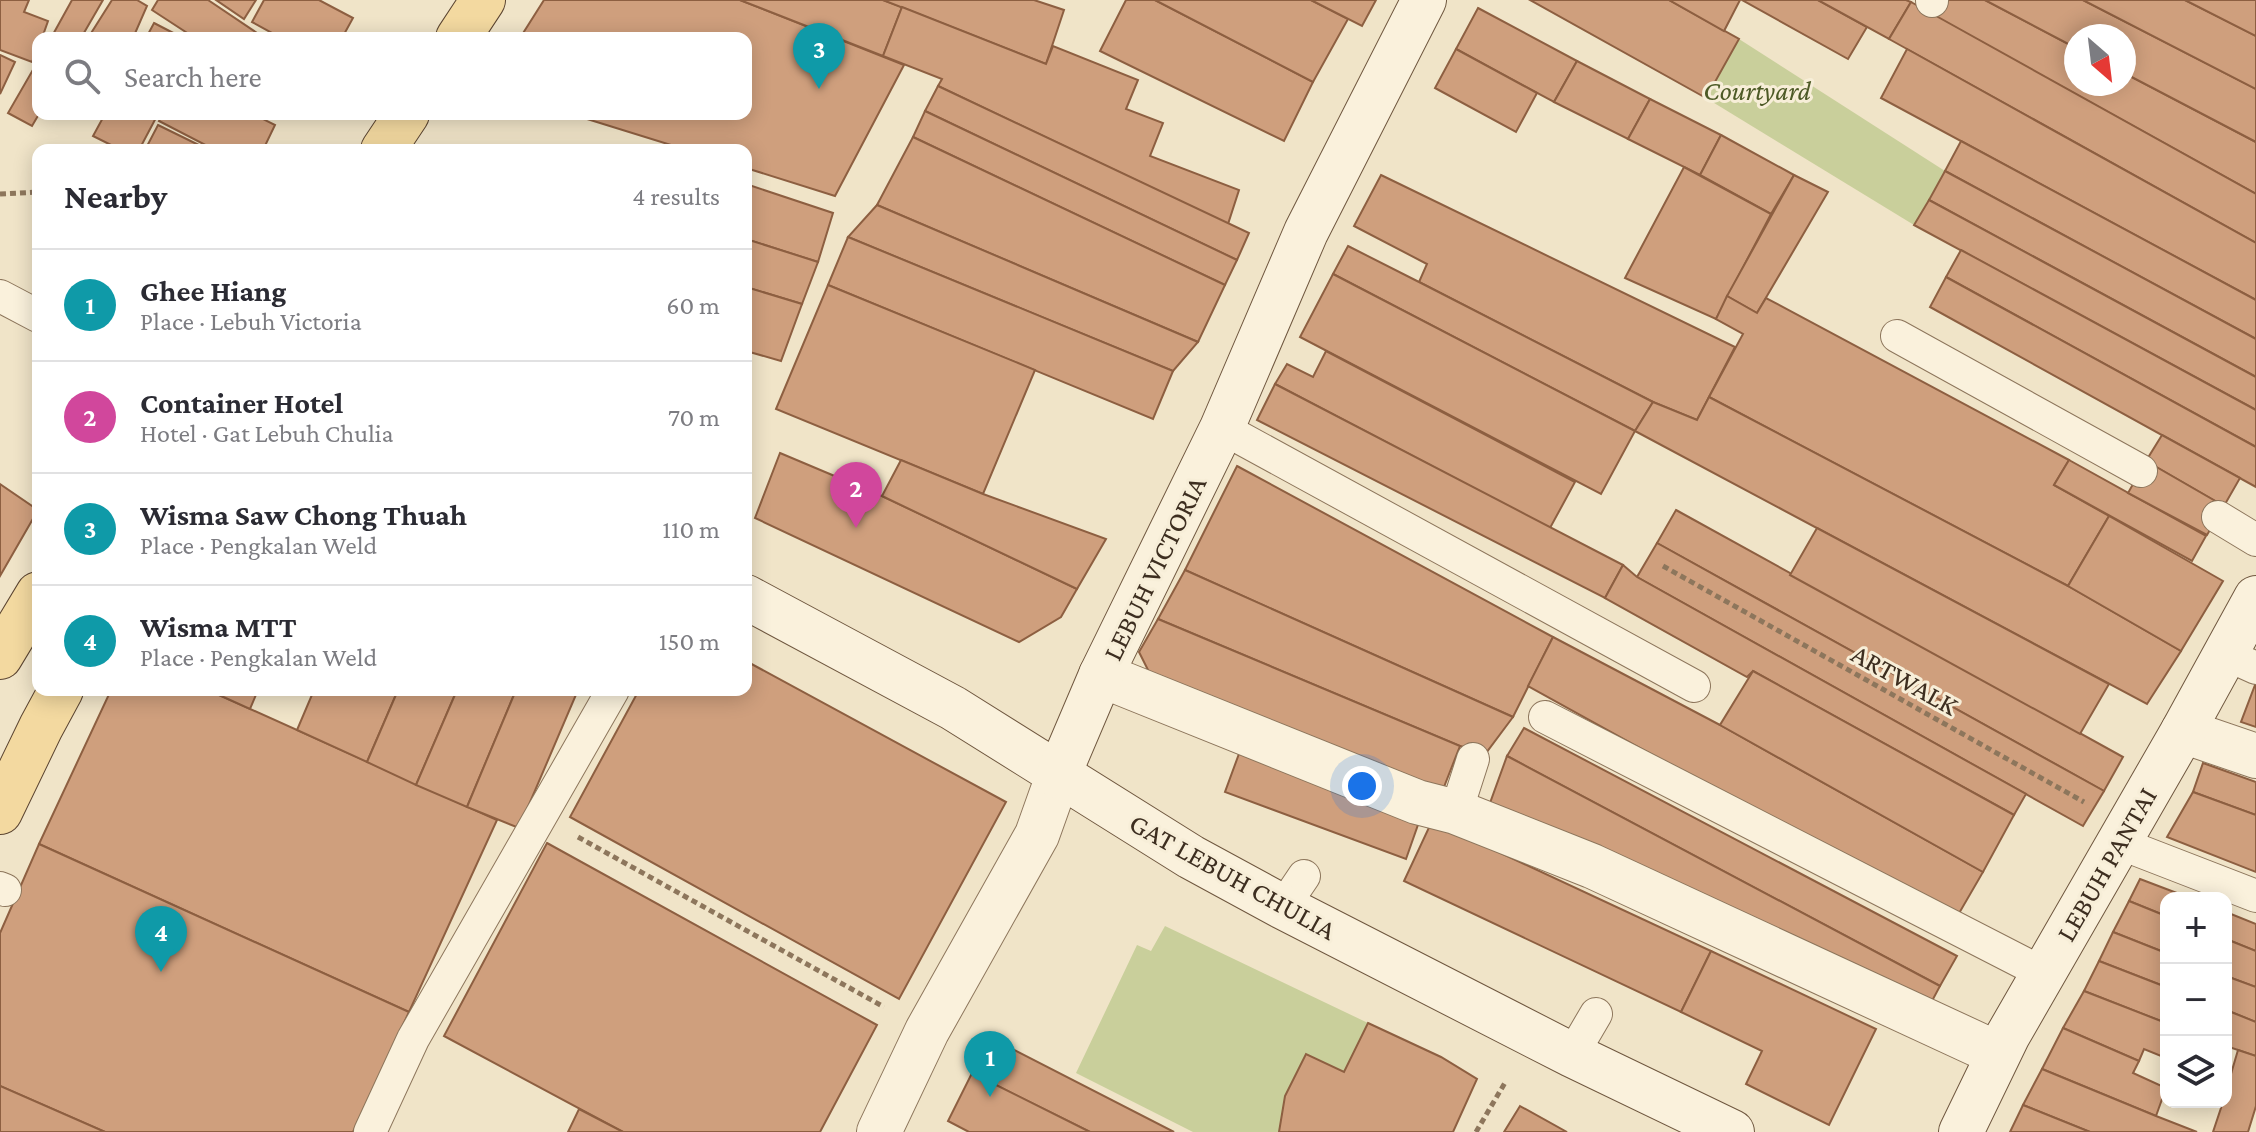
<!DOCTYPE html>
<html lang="en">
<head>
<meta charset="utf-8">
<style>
	body { margin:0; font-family:"Crimson Pro",serif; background:#f2f2f3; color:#2b2b33 }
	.controls { position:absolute; right:24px; bottom:24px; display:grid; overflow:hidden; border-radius:16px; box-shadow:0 4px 20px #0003 }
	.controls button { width:72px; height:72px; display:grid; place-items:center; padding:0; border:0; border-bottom:2px solid #e1e1e2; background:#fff; color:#2b2b33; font:40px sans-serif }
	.compass { position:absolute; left:2064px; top:24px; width:72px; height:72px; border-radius:50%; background:#fff; box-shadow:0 4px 20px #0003; rotate:152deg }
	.you { position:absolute; left:1362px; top:786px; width:28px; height:28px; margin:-20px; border:6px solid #fff; border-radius:50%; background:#1a73e8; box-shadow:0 0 0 12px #1a73e833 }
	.badge { display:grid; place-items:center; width:52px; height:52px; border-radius:50%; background:#9e2a2b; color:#fff; font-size:26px; font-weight:700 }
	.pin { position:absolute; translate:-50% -66px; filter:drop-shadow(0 2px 4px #0008) }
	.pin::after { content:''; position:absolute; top:42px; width:28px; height:24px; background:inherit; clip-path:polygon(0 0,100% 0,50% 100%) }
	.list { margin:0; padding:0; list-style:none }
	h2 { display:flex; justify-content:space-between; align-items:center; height:104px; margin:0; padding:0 32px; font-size:34px }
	h2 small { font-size:26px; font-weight:400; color:#7c7c81 }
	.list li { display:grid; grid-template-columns:52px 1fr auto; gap:24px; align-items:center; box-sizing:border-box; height:112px; padding:0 32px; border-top:2px solid #e1e1e2 }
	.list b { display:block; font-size:30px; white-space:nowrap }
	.list p { margin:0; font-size:26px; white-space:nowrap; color:#7c7c81 }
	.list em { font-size:26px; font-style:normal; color:#7c7c81 }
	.icon { flex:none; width:44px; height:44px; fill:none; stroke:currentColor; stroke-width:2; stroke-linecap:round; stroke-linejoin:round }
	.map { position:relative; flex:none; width:2256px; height:1132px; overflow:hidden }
	.search { position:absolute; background:#fff; box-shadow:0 4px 20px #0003; left:32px; top:32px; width:720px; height:88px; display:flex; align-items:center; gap:20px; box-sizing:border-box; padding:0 28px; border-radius:16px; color:#7c7c81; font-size:30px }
	.panel { position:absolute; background:#fff; box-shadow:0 4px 20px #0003; left:32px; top:144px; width:720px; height:552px; border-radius:16px }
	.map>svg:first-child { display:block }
	.green { fill:#c9cf9b }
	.building { fill:#cf9f7d; stroke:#8d5f41; stroke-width:2 }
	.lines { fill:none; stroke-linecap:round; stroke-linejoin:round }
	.lane-casing { stroke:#8d765c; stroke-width:34 }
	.street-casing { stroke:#8d765c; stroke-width:46 }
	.secondary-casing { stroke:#6f573f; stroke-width:46 }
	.primary-casing { stroke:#5b4430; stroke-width:46 }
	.path { stroke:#8d765c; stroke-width:5; stroke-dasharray:6 4; stroke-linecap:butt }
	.lane { stroke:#faf1dc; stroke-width:32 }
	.street { stroke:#faf1dc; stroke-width:44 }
	.secondary { stroke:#faf1dc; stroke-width:44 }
	.primary { stroke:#f3d9a0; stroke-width:44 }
	.labels { text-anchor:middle; stroke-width:6; stroke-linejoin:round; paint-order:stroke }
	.park-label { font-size:28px; font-style:italic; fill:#4d5a26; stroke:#f7eed8 }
	.street-label { font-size:28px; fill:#3d2e20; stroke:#f7eed8 }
</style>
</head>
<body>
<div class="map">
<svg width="2256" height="1132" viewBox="0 0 2256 1132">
	<rect width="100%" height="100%" fill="#f0e4c8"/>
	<g class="green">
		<path d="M1739,39l206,132 -31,54 -208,-127z"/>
		<path d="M1165,926l203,97 -24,49 -38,-17 -21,41 -6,36h-86l-117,-59 61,-128 14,6z"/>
	</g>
	<g class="building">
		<path d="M0,0h29l-5,12 24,9 -6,17h-4v10l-6,14 -32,-12z"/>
		<path d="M72,0h31l-22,38h-30z"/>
		<path d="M112,0h25l10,6 -14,32h-45z"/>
		<path d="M158,0h50l49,33 -4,5h-58l-43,-28z"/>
		<path d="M216,0h40l-12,19z"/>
		<path d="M264,0h55l34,18 -11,20h-61l-29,-16z"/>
		<path d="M544,0h196l164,65 -69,131 -89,-28v-18h-59l-116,-36h175v-76h-226z"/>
		<path d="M740,0h143l19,7 -19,49z"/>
		<path d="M883,0h151l30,10 -18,54z"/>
		<path d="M1126,0h29l158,82 -29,59 -184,-90z"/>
		<path d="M1155,0h156l37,19 -35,63z"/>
		<path d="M1311,0h65l-14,26z"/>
		<path d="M1530,0h139l70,39 -33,59z"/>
		<path d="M1669,0h71l-16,31z"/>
		<path d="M1742,0h76l49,27 -19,32z"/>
		<path d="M1818,0h88l5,2 -22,37z"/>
		<path d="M1945,0h40l91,48v36h48v-11l132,69v52l-320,-177z"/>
		<path d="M1985,0h98l173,89v53l-132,-69v-37h-48v12z"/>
		<path d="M2083,0h102l71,36v53z"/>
		<path d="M2185,0h71v36z"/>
		<path d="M1911,2l345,192v49l-367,-204z"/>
		<path d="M902,7l144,57 7,-18 85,34 -12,29 37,14 -13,33 89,34 -11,34 -290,-138 4,-7 -59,-23z"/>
		<path d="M1478,8l99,53 -23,41 -98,-53z"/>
		<path d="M154,23l29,15h-37z"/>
		<path d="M1456,49l81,44 -21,39 -81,-44z"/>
		<path d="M1907,49l349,194v57l-375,-202z"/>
		<path d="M0,55l15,7 -15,32z"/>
		<path d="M38,61l1,53 -7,12 -24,-13z"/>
		<path d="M1577,61l73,38 -22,40 -74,-37z"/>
		<path d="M938,86l311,147 -12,27 -312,-149z"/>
		<path d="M1650,99l71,36 -21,40 -72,-36z"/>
		<path d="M925,111l312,149 -12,25 -312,-148z"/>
		<path d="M105,114h53l-19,36h-18l-28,-14z"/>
		<path d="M163,114h90l22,11 -12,25h-48l-56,-29z"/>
		<path d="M158,125l51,25h-64z"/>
		<path d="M1721,135l73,40 -23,39 -71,-39z"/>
		<path d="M913,137l312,148 -27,57 -321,-137z"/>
		<path d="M1961,141l295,159v39l-311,-168z"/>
		<path d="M1684,167l87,47 -55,105 -91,-41z"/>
		<path d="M1945,171l311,168v38l-327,-177z"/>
		<path d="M1381,175l354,172 -38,73 -44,-18 -234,-120 8,-18 -73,-38z"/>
		<path d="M1794,175l34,17 -71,121 -30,-17z"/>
		<path d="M746,184l87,29 -15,49 -72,-23z"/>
		<path d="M1929,200l327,177v33l-342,-185z"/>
		<path d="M877,205l321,137 -25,29 -325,-134z"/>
		<path d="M848,237l325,134 -20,48 -325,-134z"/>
		<path d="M746,239l72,23 -16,42 -56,-17z"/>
		<path d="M1348,246l71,36 234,120 -18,29 -302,-157z"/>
		<path d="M1961,250l295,160v37l-310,-170z"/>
		<path d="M1333,274l302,157 -34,63 -301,-157z"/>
		<path d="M1946,277l310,170v40l-326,-180z"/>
		<path d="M828,285l207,85 -52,124 -207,-85z"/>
		<path d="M746,287l56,17 -21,57 -35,-10z"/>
		<path d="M1727,296l30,17 9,-15 303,162 -15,25 55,31 -41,70 -359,-189 34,-63 -27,-15z"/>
		<path d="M1326,351l249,131 -25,46 -275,-144 12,-20 26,13z"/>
		<path d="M1275,384l348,181 -18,33 -348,-178z"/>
		<path d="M1709,397l359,189 113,65 -34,53 -512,-273 18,-29 44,18z"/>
		<path d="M2162,435l78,43 -16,28 -78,-45z"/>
		<path d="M780,453l102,43 195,93 -16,28 -42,25 -264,-124z"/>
		<path d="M901,460l82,34 123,45 -29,50 -195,-93z"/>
		<path d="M2069,460l137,76 -14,25 -138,-76z"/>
		<path d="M2146,461l78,45 -17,29 -79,-42z"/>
		<path d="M1237,466l316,171 -40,80 -328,-147z"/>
		<path d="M0,484l38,26 -38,66z"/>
		<path d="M1676,510l447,247 -19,34 -447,-248z"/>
		<path d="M2109,516l114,65 -42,70 -113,-65z"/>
		<path d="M1817,528l292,156 -29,50 -290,-159z"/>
		<path d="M1657,543l447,248 -21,35 -446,-249z"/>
		<path d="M1623,565l14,12 389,217 -12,21 -261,-144 -6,6 -142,-79z"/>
		<path d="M1185,570l328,147 -27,36 -26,-7 -302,-127z"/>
		<path d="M1158,619l302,127 -18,46 -289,-112 -14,-28z"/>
		<path d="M1553,637l167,88 263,147 -29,50 -426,-236z"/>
		<path d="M746,661l260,141 -107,197 -329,-182 69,-127h107z"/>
		<path d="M1753,671l261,144 -31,57 -263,-147z"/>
		<path d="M2255,685h1v42l-15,-5z"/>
		<path d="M111,690h97l289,130 -88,192 -370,-168z"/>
		<path d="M208,690h50l-8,19z"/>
		<path d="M314,690h84l-31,72 -70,-32z"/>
		<path d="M398,690h59l-41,95 -49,-23z"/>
		<path d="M457,690h59l-49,117 -51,-22z"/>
		<path d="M516,690h62l-59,138 -52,-21z"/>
		<path d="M1524,728l433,228 -17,30 -433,-230z"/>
		<path d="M1240,751l180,68 -14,40 -181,-67z"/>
		<path d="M1507,756l433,230 -16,30 -434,-213z"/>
		<path d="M2203,763l53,19v33l-63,-23z"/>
		<path d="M2193,792l63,23v57l-89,-35z"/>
		<path d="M1432,821l279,130 -30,61 -277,-131z"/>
		<path d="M547,843l330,182 -57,107h-197l-179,-96z"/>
		<path d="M39,844l370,168 -56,120h-248l-105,-46v-153z"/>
		<path d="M2140,879l50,19h-24v18l-37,-15z"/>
		<path d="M2129,901l37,15v37l-53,-21z"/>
		<path d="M2226,912l30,12v27l-30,-12z"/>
		<path d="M2113,932l53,21v34l-67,-26z"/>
		<path d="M2226,939l30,12v36l-30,-11z"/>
		<path d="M1711,951l165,78 -47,96 -83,-41 16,-33 -81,-39z"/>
		<path d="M2099,961l67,26v36l-82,-32z"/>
		<path d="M2226,976l30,11v35l-30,-12z"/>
		<path d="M2084,991l82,32v35l-22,-9 -5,12 -76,-33z"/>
		<path d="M2226,1010l30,12v34l-30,-10z"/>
		<path d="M1368,1023l73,34 36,22 -24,53h-174l6,-36 21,-42 38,18z"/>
		<path d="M2063,1028l76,33 -6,12 33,15 -10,28 -114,-47z"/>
		<path d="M989,1037l185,95h-84l-118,-59z"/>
		<path d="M2238,1050l18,6v50l-8,26h-35l10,-30h3v-11z"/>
		<path d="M2042,1069l114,47 41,16h-107l-67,-27z"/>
		<path d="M972,1073l118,59h-121l-21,-11z"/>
		<path d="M0,1086l105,46h-105z"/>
		<path d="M2023,1105l67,27h-80z"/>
		<path d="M1520,1106l47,26h-63z"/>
		<path d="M579,1109l44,23h-55z"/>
	</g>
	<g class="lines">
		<g class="lane-casing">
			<g id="lane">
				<path d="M1932,1v-1"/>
				<path d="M0,296l38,20"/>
				<path d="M1897,336l244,135"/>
				<path d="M1222,428l472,258"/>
				<path d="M2218,517l38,23"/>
				<path d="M2225,654l31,14"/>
				<path d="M1545,717l498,256"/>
				<path d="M1456,812l17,-53"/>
				<path d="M2119,843l137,53"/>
				<path d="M0,888l5,2"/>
				<path d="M1283,907l21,-31"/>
				<path d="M1572,1055l24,-41"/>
				<path d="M370,1132l43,-93 200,-349"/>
			</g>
		</g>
		<g class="street-casing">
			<g id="street">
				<path d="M1101,675l316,127 39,10 136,54 406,188"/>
				<path d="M2183,731l73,25"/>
				<path d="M879,1132l48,-101 110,-196 21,-59"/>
			</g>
		</g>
		<g class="secondary-casing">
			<g id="secondary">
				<path d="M746,597l207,111 238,149 92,50 289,148 160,77"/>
				<path d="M1058,776l43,-101 121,-247 84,-196 118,-232"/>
				<path d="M1961,1132l47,-97 175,-304 73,-133"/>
			</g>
		</g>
		<g class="primary-casing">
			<g id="primary">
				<path d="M458,38l25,-38"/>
				<path d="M383,150l24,-36"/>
				<path d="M0,657l38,-63"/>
				<path d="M0,812l41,-85 20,-37"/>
			</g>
		</g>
		<g class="path">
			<path d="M0,194l38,-2"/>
			<path d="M1663,566l421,236"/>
			<path d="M578,837l306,170"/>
			<path d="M1476,1132l30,-51"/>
		</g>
		<use href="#lane" class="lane"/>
		<use href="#street" class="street"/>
		<use href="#secondary" class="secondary"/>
		<use href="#primary" class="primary"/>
	</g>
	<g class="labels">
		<g class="park-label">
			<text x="1757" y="100">Courtyard</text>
		</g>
		<g class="street-label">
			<text transform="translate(1154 568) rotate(-64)" y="10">LEBUH VICTORIA</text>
			<text transform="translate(1905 679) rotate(29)" y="10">ARTWALK</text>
			<text transform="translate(2106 864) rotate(-60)" y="10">LEBUH PANTAI</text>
			<text transform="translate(1233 876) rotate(29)" y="10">GAT LEBUH CHULIA</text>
		</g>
	</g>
</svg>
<div class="controls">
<button>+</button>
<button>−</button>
<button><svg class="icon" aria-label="layers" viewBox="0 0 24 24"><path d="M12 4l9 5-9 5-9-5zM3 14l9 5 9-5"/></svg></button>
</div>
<svg class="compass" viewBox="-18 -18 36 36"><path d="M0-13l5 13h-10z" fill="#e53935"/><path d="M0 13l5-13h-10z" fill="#7c7c81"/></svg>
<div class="you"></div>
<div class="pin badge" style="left:990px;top:1097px;background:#0f9aa8">1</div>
<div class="pin badge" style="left:856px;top:528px;background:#d1479c">2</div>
<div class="pin badge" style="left:819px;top:89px;background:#0f9aa8">3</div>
<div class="pin badge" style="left:161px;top:972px;background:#0f9aa8">4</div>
<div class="search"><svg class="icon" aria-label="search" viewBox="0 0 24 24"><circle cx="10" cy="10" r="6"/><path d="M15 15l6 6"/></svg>Search here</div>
<section class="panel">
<h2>Nearby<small>4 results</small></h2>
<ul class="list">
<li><span class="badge" style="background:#0f9aa8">1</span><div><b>Ghee Hiang</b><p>Place · Lebuh Victoria</p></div><em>60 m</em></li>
<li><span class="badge" style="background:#d1479c">2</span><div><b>Container Hotel</b><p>Hotel · Gat Lebuh Chulia</p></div><em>70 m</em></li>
<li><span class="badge" style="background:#0f9aa8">3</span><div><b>Wisma Saw Chong Thuah</b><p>Place · Pengkalan Weld</p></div><em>110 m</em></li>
<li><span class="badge" style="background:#0f9aa8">4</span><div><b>Wisma MTT</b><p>Place · Pengkalan Weld</p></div><em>150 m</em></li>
</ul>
</section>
</div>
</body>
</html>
